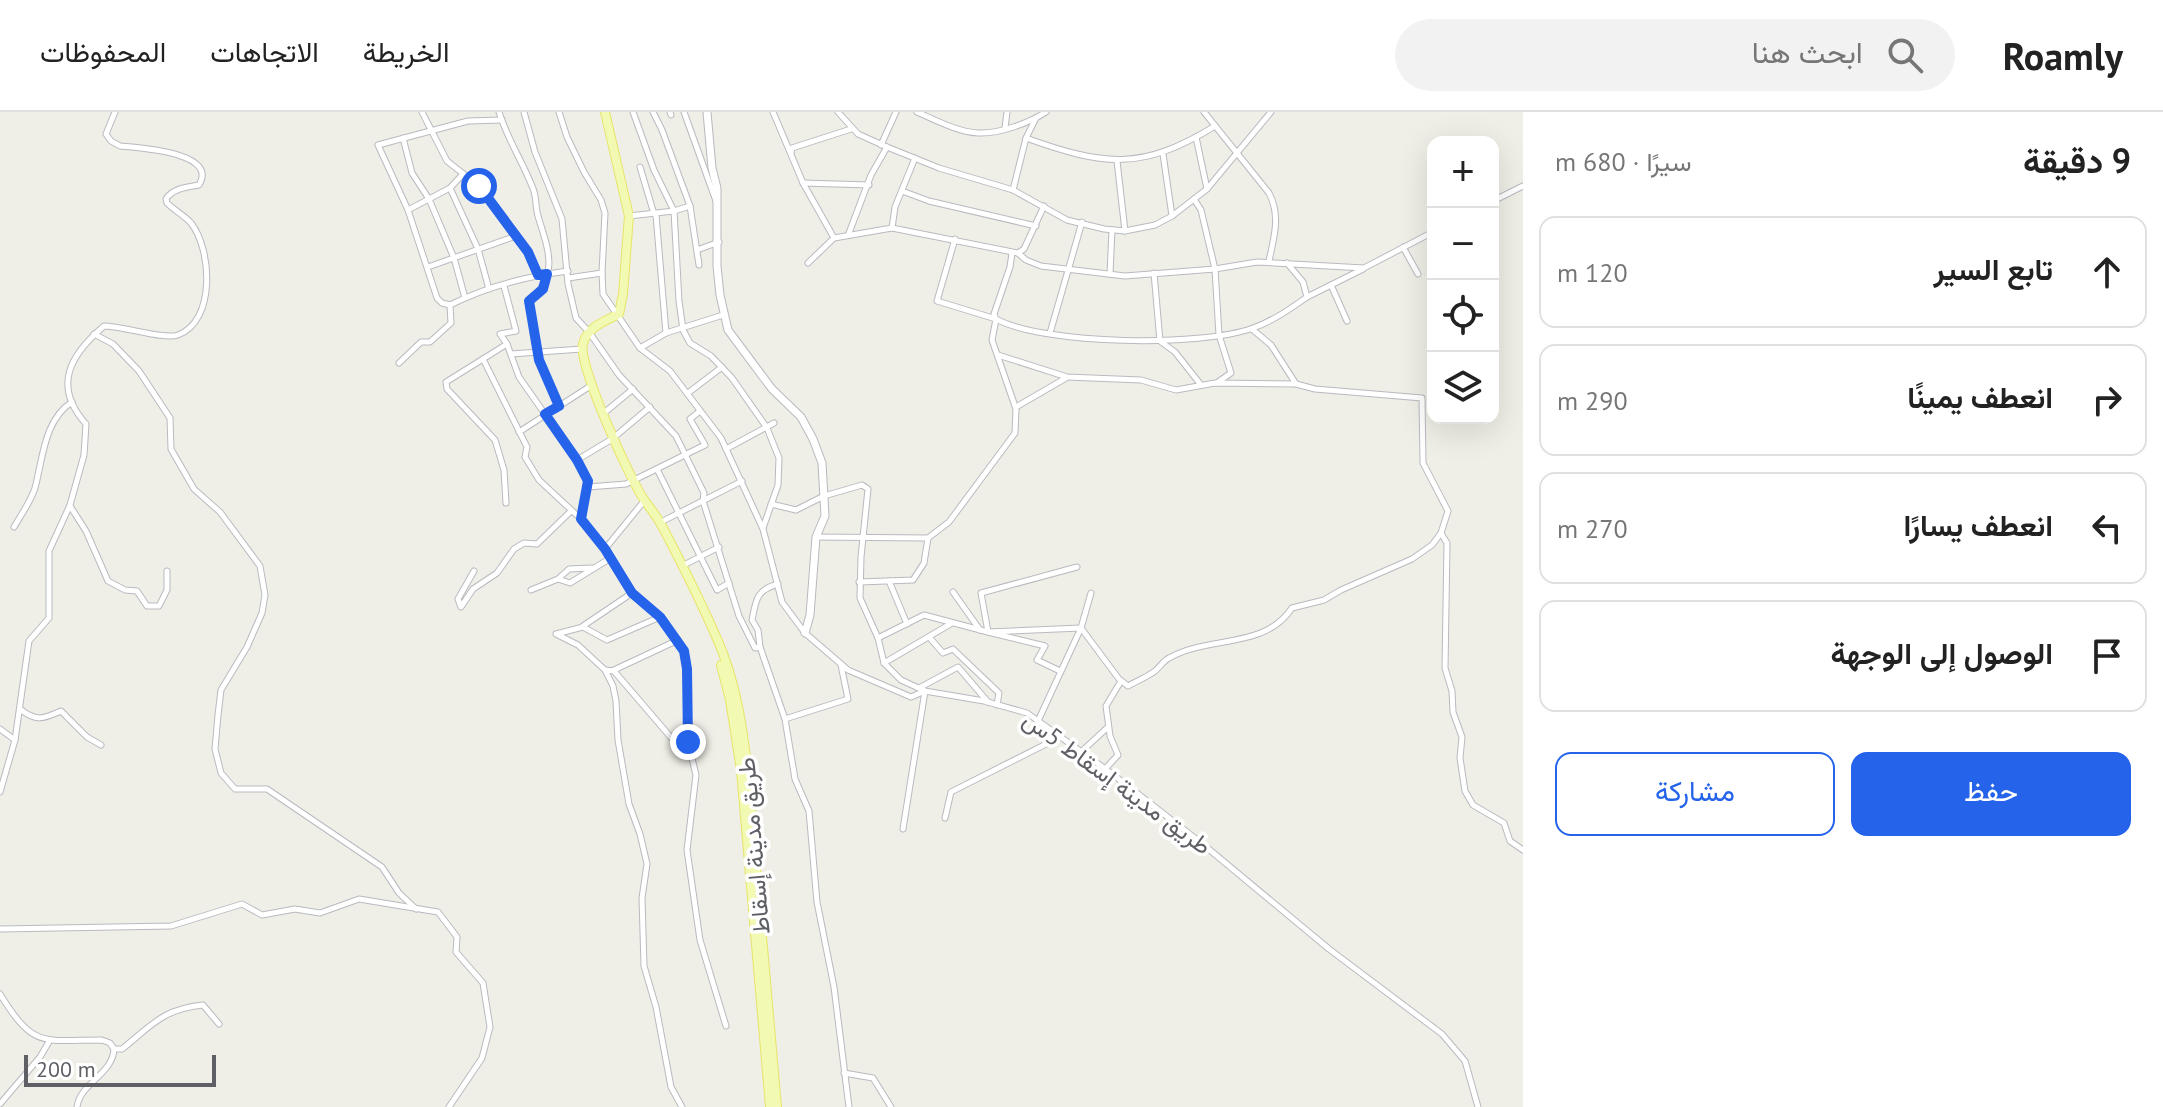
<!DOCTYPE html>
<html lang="ar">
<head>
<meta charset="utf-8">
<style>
	body { margin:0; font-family:"PT Sans",Vazirmatn,sans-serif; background:#f2f2f2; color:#222; direction:rtl }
	.controls { position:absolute; right:24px; top:24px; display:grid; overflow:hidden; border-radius:16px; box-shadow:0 8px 32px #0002 }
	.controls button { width:72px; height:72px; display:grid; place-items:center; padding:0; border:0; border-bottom:2px solid #e0e0e0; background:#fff; color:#222; font:40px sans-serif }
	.scale { position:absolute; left:24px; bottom:20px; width:192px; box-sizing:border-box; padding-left:8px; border:4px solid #5f6066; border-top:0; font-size:22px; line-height:28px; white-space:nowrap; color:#5f6066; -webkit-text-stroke:6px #fff; paint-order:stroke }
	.stop { position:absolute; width:24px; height:24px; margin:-18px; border:6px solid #2563eb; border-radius:50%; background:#fff }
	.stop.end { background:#2563eb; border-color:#fff; box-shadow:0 2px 8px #0008 }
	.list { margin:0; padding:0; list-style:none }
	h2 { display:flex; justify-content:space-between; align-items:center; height:104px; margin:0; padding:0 32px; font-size:34px }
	h2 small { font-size:26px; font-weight:400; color:#767676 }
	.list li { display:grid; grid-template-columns:52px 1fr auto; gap:24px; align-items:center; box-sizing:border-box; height:112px; margin:0 16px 16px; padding:0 16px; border:2px solid #e0e0e0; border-radius:16px }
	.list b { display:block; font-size:30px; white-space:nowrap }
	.list em { font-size:26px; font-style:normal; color:#767676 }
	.actions { display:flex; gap:16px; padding:24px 32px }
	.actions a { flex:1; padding:18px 0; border:2px solid #2563eb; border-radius:16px; text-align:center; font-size:28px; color:#2563eb }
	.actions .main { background:#2563eb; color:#fff }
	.icon { flex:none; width:44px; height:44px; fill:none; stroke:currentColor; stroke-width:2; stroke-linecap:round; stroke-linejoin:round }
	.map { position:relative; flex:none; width:1523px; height:995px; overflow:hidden; direction:ltr }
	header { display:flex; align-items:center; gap:48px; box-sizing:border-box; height:112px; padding:0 40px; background:#fff; border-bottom:2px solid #e0e0e0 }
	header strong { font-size:38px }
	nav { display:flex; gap:44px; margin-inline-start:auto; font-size:28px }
	.search { width:560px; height:72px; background:#f2f2f2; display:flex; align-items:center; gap:20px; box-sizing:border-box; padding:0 28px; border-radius:44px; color:#767676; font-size:30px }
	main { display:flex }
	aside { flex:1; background:#fff }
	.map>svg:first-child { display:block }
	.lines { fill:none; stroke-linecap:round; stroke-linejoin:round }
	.street-casing { stroke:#b9bac0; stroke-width:7 }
	.secondary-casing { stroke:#b8b9bf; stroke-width:9 }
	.primary-casing { stroke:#e7e469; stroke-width:10 }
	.street { stroke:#fff; stroke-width:5 }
	.secondary { stroke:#fff; stroke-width:7 }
	.primary { stroke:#f2f9b3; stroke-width:8 }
	.route { stroke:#2563eb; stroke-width:10 }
	.labels { text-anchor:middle; stroke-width:7; stroke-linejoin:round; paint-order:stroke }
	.street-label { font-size:24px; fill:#5f6066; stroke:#fff }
</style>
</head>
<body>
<header>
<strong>Roamly</strong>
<div class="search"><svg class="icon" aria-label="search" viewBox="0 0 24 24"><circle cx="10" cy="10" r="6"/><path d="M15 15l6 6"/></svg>ابحث هنا</div>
<nav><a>الخريطة</a><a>الاتجاهات</a><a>المحفوظات</a></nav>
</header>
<main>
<aside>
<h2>9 دقيقة<small>سيرًا · 680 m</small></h2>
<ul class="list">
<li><svg class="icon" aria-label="ahead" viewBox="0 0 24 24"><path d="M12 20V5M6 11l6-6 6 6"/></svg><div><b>تابع السير</b></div><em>120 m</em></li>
<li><svg class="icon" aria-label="right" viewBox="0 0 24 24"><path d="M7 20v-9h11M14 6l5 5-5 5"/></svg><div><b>انعطف يمينًا</b></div><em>290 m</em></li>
<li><svg class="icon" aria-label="left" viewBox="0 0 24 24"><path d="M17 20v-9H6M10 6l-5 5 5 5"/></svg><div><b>انعطف يسارًا</b></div><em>270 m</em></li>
<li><svg class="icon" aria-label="arrive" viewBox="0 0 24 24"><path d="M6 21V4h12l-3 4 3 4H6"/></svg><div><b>الوصول إلى الوجهة</b></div></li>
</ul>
<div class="actions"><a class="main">حفظ</a><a>مشاركة</a></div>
</aside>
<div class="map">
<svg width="1523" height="995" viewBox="0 0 1523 995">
	<rect width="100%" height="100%" fill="#efefe7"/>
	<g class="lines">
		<g class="street-casing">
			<g id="street">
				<path d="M422,0l25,49 32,25 49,66 10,23"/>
				<path d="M499,0c8,26 23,49 33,74 5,10 3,20 6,30 10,34 22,58 -9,85l10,59 20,46"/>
				<path d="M524,0l11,40 27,67 6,65 8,34 13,14 30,43 57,61 28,57 -1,8 36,115 16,32 5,-1"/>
				<path d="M559,0l8,25 17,35 17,28 4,13 -3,60 1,21 37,54 30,23 51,67 42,91 19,73 23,31 43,37 63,27 14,-6 59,10 43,12 84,60 94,73 124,103 113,85 23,27 13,46"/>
				<path d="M633,0l21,58 20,41 5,90 4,29 7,13 21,13 21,22 35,50 12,30 -1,27 -15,43"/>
				<path d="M653,0l9,18 28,76 9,59"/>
				<path d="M670,0l1,3"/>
				<path d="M684,0l32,89"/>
				<path d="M773,0l30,71 31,55"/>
				<path d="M838,0l20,22 29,13 52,21 74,22 54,30 37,9 21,2 30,-6 17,-9 35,-27 64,-77"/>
				<path d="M917,0c18,8 41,20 61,21 21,1 51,-10 68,-21"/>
				<path d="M1204,0l65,81c12,23 5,44 0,68"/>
				<path d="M1005,16l2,-16"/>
				<path d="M1196,25l11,52"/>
				<path d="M403,26l9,35 17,26 25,59 11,40"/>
				<path d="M1026,26c78,28 116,33 189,-12"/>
				<path d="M881,33l15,-33"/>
				<path d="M791,41l1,-5 59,-19"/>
				<path d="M1163,42l9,62"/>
				<path d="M1117,49l8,70"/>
				<path d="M640,55l14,47 2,1 10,118"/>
				<path d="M803,71l66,2"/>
				<path d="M450,76l28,61 11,40"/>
				<path d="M1013,78l13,-52 10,-20"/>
				<path d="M902,79l27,10 107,25"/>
				<path d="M1194,87l7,11 14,59 4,66 12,38 -13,9"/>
				<path d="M1493,89l30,-15"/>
				<path d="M408,98l42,-22 13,-14"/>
				<path d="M629,104l45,-5 16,-5"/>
				<path d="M892,116l3,-21 20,-49"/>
				<path d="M849,121l22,-58 16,-28"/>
				<path d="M1403,135l15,27"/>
				<path d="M697,138l22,-8"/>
				<path d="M1012,141l-2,14 -16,47 2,5c49,26 205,28 257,9 20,-7 37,-19 54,-31l-4,-15 -16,-19"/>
				<path d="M1018,141l8,7 15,6 84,10 90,-7 42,-7 107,6 69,-36"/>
				<path d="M808,151l26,-25 58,-10 126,25 6,-4 20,-43"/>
				<path d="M428,155l88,-31"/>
				<path d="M1154,161l6,68 15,11 26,33"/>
				<path d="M1110,162l2,-44"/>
				<path d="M568,166l34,-5"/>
				<path d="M1331,173l16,36"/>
				<path d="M504,174l12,45 -16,3 7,10"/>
				<path d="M1307,185l56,-28"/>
				<path d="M450,193l-8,-2 -5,-5 -29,-88 -30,-65 90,-24 34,-1"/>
				<path d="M1252,217l19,16 25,39 19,5 107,9 1,65 25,48 -7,22 6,10 -2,125 7,23 1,21 9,25 -2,21 5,33 8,14 31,18 6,18 13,9"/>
				<path d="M1050,221l32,-111"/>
				<path d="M94,222l19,10 26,27 31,47 1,31 23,40 26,23 40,54 5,29 -3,18 -15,34 -26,43 -3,25 -3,34 6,24 14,16h32l115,78 17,26 17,16"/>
				<path d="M640,236l26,-15 57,-18"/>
				<path d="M511,242l71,-5"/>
				<path d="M998,243l69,22 74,3 35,10 39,-7 80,1"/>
				<path d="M483,247l44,88 -2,10 14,23 42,39"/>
				<path d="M399,251l22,-21h9l21,-19 -1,-18c36,-18 78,-29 118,-34"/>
				<path d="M688,281l34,-26"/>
				<path d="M1016,295l50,-29"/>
				<path d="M604,301l29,-24"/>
				<path d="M519,320l73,-47"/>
				<path d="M726,337l48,-26"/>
				<path d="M577,348l35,-21 38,-32"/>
				<path d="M657,357l60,121 12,-7"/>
				<path d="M588,375l38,-3 79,-39 -15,-26 10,-8"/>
				<path d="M506,391l-2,-33 -9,-30 -48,-51 -1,-7 61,-38 12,33 58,83 11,21 -7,38 24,30 27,44 28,24 24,34 3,18 1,73 8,33 -9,75 13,90 26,86"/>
				<path d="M771,392l25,6 28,-14 38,-11 6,4 -7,68 -1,41 18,40 6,25 17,17 24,11 -22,138"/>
				<path d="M70,394l16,25 22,50 17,9 12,1 10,15h12l8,-16v-19"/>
				<path d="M661,410l81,-41"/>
				<path d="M14,415c7,-12 17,-26 21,-39 8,-30 9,-68 37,-86"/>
				<path d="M816,425l112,1 21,-16 66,-89 1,-24 -24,-69 4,-21 -59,-18 18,-62"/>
				<path d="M605,437l39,-48"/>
				<path d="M682,454l37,-19"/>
				<path d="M474,459l-16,28 3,8 12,-18 24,-16 17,-24 10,-6 13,1 34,-33"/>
				<path d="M558,467l11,-10 23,-1"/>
				<path d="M889,469l18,43"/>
				<path d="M859,470l54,-2 11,-17 4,-25"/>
				<path d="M778,472c-22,6 -22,16 -26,36l6,10 2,17 25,72 10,60 14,32 8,91 17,85 15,120"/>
				<path d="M531,478l27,-11 12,4 39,-24"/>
				<path d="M953,480l27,38"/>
				<path d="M660,505l-53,23 -24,-13 -27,7 22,11 27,25 9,1 60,70 14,-2"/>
				<path d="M583,514l49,-33"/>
				<path d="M929,525l14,16 10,-4 46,44 -2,12"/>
				<path d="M878,526l46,-23 64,17 93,-4 38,51 9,7c9,-5 19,-9 27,-15 5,-4 8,-10 14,-13 40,-23 95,-8 123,-50l32,-8 17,-10 71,-31 20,-14 9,-12"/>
				<path d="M884,551l68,-40"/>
				<path d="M605,558l8,16 3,15 2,39 11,64 11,30 7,30 -5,34 2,68 12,41 15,80 11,20"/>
				<path d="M614,558l64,-30"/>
				<path d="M1060,559l-23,-11 8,-14 -57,-14 -7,-39 96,-26"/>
				<path d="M919,576l39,-21 30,35"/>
				<path d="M20,597c16,13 23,10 41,2l26,26 14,8"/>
				<path d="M785,607l63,-20 -7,-34"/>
				<path d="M1038,609l43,-93 10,-35"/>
				<path d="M0,617l15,11"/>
				<path d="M1081,640l27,-25"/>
				<path d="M1105,657l13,-14 -8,-19 -4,-30 15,-25"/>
				<path d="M0,680l15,-52 14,-99 20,-23v-67l21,-46 14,-50 2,-31c-34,-38 -16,-69 18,-98 19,0 60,14 74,9 38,-14 34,-85 13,-112 -6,-7 -17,-13 -24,-20l-1,-4c7,-11 22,-12 33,-14 20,-33 -60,-37 -79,-39l-9,-5 -5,-7 9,-22"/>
				<path d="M945,706l6,-26 109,-55"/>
				<path d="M0,817l171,-3 71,-22 20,11 33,-6 25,4 39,-14 79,13 19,25 -1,15 27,31 7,44 -8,31 -33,49"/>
				<path d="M0,882c34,55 42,46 102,46l8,3 4,6c-1,25 -34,34 -37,58"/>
				<path d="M114,937h8c30,-24 41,-40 81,-44l16,19"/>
				<path d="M844,961l29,5 18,29"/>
				<path d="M0,992l40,-47 10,-17"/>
			</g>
		</g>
		<g class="secondary-casing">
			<path id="secondary" d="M707,0l5,56 5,20v78l3,29 8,35 44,59 29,28 12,22 9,24 3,53 -9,21 -6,78 -5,18"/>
		</g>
		<g class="primary-casing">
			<g id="primary">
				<path d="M605,0l24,104 -6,78 -4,20c-14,7 -32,13 -36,30 -6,19 48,138 62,157 6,8 12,16 17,25 20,38 39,76 56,115 17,39 24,82 29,124l30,342"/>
				<path d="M721,553l9,35 11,70 29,337"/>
			</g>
		</g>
		<use href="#street" class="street"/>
		<use href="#secondary" class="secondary"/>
		<use href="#primary" class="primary"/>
	</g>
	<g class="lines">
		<path class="route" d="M479,74l49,66 10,23 9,-1 -4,15 -14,12 10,59 20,46 -14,8 32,46 11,21 -7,38 24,30 27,44 28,24 24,34 3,18 1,73"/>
	</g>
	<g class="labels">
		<g class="street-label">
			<text transform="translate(1117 671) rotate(36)" y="8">طريق مدينة إسقاط 5س</text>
			<text transform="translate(754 734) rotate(-95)" y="8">طريق مدينة إسقاط</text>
		</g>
	</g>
</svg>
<div class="controls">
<button>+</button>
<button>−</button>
<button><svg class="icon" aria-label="locate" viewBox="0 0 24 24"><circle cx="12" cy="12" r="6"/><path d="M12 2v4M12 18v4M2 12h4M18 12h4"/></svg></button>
<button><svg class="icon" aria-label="layers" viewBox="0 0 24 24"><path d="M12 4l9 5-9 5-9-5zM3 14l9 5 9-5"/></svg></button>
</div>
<div class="scale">200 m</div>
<div class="stop" style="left:479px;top:74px"></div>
<div class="stop end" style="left:688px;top:630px"></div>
</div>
</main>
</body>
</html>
